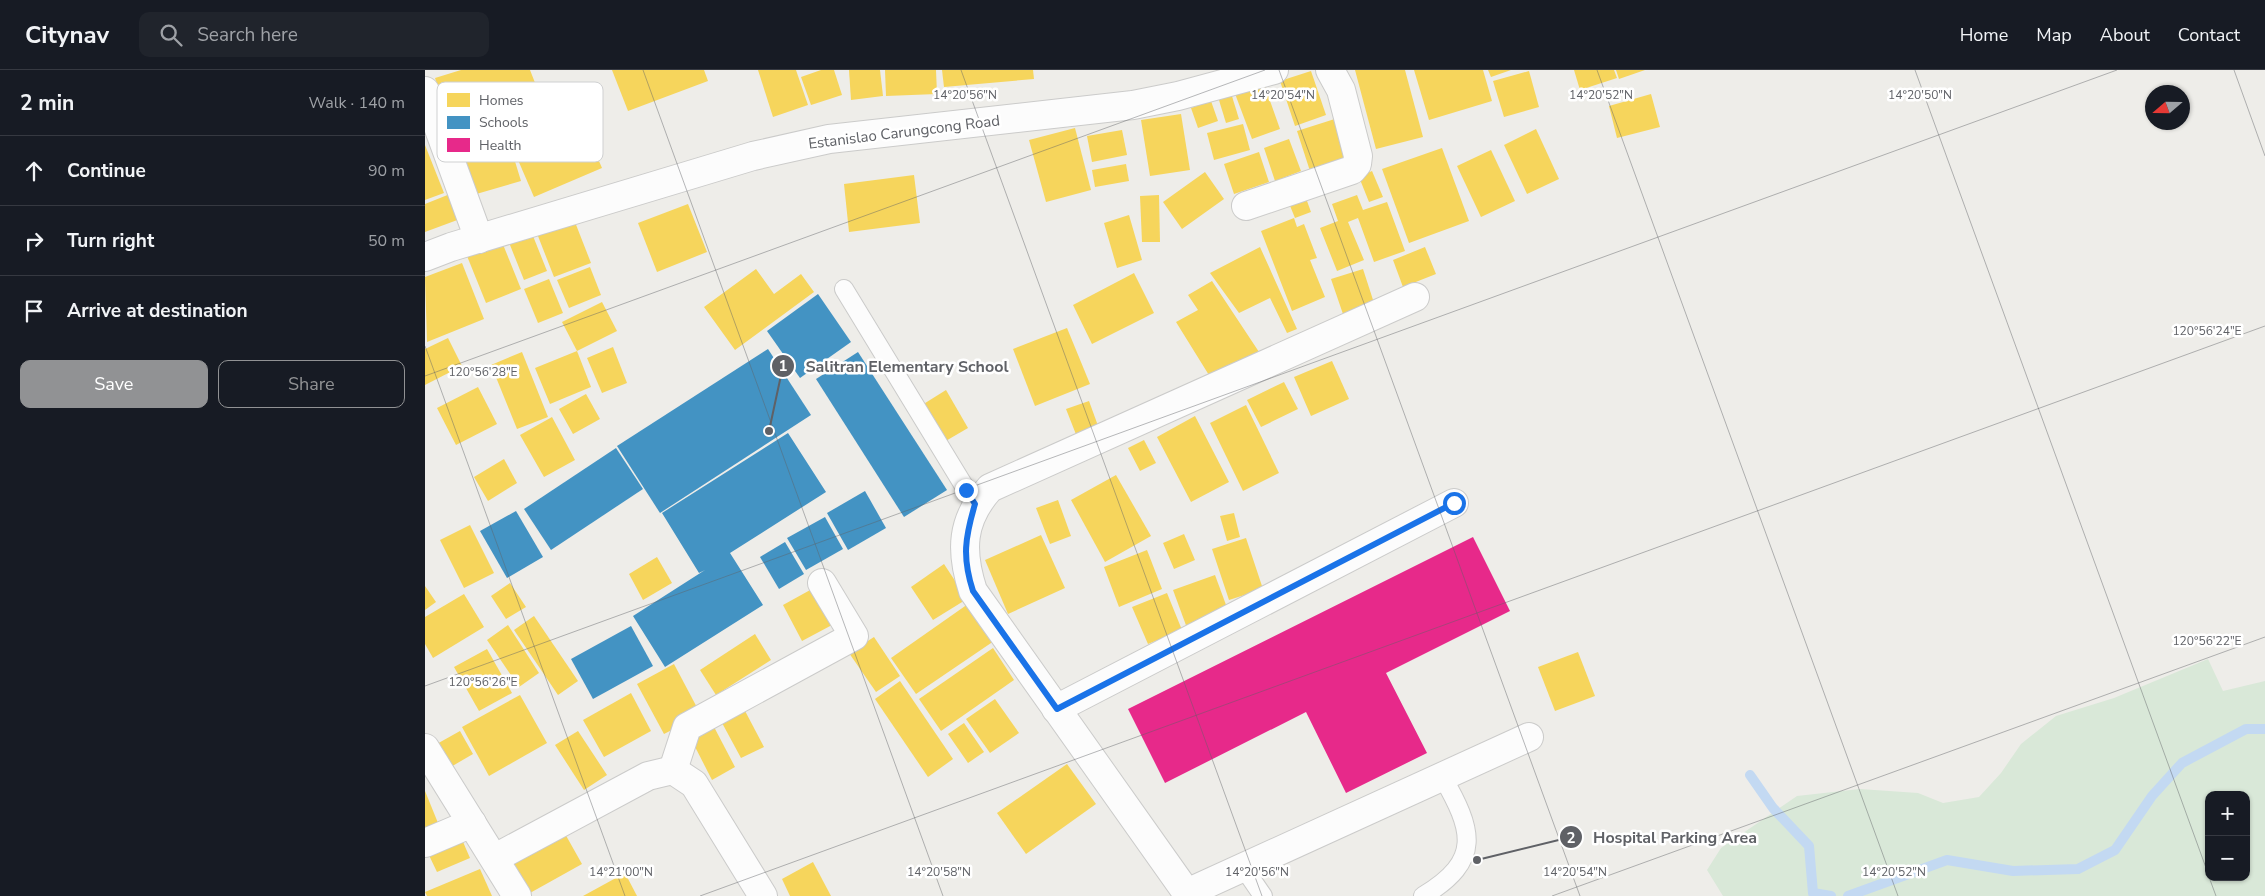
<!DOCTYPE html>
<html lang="en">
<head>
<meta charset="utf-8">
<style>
	body { margin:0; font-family:"Nunito Sans",sans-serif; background:#20242c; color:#f1f3f6 }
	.controls { position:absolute; right:15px; bottom:15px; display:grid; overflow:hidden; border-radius:10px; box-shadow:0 1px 4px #0004 }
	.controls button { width:45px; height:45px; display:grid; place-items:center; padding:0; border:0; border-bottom:1px solid #363941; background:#171b24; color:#f1f3f6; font:25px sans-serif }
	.compass { position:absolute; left:1720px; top:15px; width:45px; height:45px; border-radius:50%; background:#171b24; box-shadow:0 1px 4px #0004; rotate:250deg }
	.stop { position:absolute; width:15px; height:15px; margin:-11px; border:4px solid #1a73e8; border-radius:50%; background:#fff }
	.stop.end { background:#1a73e8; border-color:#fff; box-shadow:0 1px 5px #0008 }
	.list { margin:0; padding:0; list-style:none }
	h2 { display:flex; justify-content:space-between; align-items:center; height:65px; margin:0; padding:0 20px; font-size:21px }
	h2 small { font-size:16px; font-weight:400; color:#9ea1a6 }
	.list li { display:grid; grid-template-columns:32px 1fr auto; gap:15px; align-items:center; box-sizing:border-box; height:70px; padding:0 20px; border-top:1px solid #363941 }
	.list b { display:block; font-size:19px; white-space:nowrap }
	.list em { font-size:16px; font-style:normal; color:#9ea1a6 }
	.actions { display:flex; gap:10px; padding:15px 20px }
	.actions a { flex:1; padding:11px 0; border:1px solid #919294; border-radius:10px; text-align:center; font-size:18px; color:#919294 }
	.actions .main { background:#919294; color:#fff }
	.icon { flex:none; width:28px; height:28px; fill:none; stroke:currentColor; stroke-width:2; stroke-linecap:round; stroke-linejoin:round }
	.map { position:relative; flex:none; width:1840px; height:826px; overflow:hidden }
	header { display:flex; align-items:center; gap:30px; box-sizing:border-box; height:70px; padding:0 25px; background:#171b24; border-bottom:1px solid #363941 }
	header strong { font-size:24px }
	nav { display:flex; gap:28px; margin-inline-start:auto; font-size:18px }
	.search { width:350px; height:45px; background:#20242c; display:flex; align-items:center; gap:12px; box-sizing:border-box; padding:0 18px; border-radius:10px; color:#9ea1a6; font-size:19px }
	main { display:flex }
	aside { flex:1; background:#171b24 }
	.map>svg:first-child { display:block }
	.green { fill:#d9e8d8; fill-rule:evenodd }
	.homes { fill:#f6d55c }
	.schools { fill:#4393c3 }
	.health { fill:#e7298a }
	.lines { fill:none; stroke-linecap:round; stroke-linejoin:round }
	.stream { stroke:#c3d9f2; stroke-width:10 }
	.service-casing { stroke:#cbcbca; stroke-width:20 }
	.minor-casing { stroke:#cbcbca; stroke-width:30 }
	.tertiary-casing { stroke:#cbcbca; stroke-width:30 }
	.service { stroke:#fcfcfc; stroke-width:18 }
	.minor { stroke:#fcfcfc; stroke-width:28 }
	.tertiary { stroke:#fcfcfc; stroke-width:28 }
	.route { stroke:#1a73e8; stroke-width:6 }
	.ticks { fill:none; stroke:#5f6166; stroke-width:1; stroke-opacity:0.45 }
	.labels { text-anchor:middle; stroke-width:5; stroke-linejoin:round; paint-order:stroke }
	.street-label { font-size:15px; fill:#5f6166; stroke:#fff }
	.key { fill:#fff; stroke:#cfd0d1; stroke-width:1 }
	.key-label { font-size:14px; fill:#5f6166 }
	.ticks-label { font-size:12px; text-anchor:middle; fill:#5f6166; stroke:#fff; stroke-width:5; stroke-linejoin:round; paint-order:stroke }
	.leader { fill:none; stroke:#5f6166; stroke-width:2 }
	.callout-dot { fill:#5f6166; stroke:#fff; stroke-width:2 }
	.mark-label { font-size:15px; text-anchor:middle; font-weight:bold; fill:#fff }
	.callout-label { font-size:16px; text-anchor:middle; font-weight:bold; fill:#5f6166; stroke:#fff; stroke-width:5; stroke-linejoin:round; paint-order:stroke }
</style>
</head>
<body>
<header>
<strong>Citynav</strong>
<div class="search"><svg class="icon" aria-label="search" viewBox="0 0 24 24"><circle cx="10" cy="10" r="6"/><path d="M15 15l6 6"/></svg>Search here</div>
<nav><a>Home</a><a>Map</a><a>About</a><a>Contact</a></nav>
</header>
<main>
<aside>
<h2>2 min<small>Walk · 140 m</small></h2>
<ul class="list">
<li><svg class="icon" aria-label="ahead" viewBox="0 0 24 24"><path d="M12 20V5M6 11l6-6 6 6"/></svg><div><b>Continue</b></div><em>90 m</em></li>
<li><svg class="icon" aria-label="right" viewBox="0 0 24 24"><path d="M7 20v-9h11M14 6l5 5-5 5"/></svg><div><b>Turn right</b></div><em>50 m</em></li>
<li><svg class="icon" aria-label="arrive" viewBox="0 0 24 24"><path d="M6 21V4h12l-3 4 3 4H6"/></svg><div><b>Arrive at destination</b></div></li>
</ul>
<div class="actions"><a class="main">Save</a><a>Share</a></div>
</aside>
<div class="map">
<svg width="1840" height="826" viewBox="0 0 1840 826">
	<rect width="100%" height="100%" fill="#eeede9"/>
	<path class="green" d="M1783,589l15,32 42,-10v215h-542l-16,-26 14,-22 76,-52 63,-7 58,4 25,10 36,-6 22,-24 20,-29 35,-28 58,-18zM1784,725h37v82h-37z"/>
	<g class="homes">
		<path d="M36,0h69l13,33 -41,16 19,62 -55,16 -13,-65 -18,-54z"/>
		<path d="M187,0h92l4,11 -80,30z"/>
		<path d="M333,0h38l12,35 -35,12z"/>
		<path d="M396,0h13l8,25 -31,10 -10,-28z"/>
		<path d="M424,0h31l3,26 -32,4z"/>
		<path d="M460,0h51l1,24 -51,2z"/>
		<path d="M517,0h91l1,9 -90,8z"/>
		<path d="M930,0h50l18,67 -47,12z"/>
		<path d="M989,0h69l9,31 -63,19z"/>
		<path d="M1063,0h23l-20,7z"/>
		<path d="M1149,0h40l3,8 -37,12z"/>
		<path d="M1191,0h29l-26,9z"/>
		<path d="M886,1l15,44 -31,11 -15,-45z"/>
		<path d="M1104,1l10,36 -35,10 -11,-36z"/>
		<path d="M838,11l17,48 -28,10 -18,-48z"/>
		<path d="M806,23l8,26 -13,4 -8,-26z"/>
		<path d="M1226,24l9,33 -43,11 -8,-32z"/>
		<path d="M786,31l7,20 -20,7 -7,-20z"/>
		<path d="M756,44l9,56 -40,6 -9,-56z"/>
		<path d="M916,47l13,40 -44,14 -13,-40z"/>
		<path d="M818,54l7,26 -36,10 -7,-27z"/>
		<path d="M158,55l19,43 -68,29 -19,-44z"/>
		<path d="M650,58l16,62 -45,12 -17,-62z"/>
		<path d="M1111,59l23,50 -32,15 -23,-49z"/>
		<path d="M697,60l5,25 -35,7 -5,-26z"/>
		<path d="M864,69l12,32 -26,10 -11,-33z"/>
		<path d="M0,75l19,48 -19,7z"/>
		<path d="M1017,78l27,73 -60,22 -27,-74z"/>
		<path d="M1066,80l24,51 -34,16 -24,-51z"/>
		<path d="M834,82l10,30 -35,12 -10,-30z"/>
		<path d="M701,94l3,17 -34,6 -3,-17z"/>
		<path d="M947,101l11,26 -14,5 -10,-25z"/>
		<path d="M780,102l19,27 -42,30 -19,-27z"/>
		<path d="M489,105l6,48 -71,9 -5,-48z"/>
		<path d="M878,120l8,22 -16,6 -9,-22z"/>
		<path d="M25,124l10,25 -35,13v-28z"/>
		<path d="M734,125l1,47h-18l-2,-46z"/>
		<path d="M932,125l6,15 24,-8 18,49 -31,11 -16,-44 -10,4 16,38 -27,11 -17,-43 18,-7 -6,-17z"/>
		<path d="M263,134l19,48 -50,20 -19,-49z"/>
		<path d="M704,145l13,45 -25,8 -13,-45z"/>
		<path d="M148,147l18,46 -37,14 -18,-46z"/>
		<path d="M869,148l3,9 7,-3 13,34 -7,2 15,37 -33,14 -31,-80z"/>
		<path d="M106,161l16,40 -23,9 -16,-40z"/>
		<path d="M77,172l19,47 -35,14 -19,-47z"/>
		<path d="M835,177l37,82 -10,4 -17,-35 -31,15 -29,-40z"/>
		<path d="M1000,177l11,27 -33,13 -10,-27z"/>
		<path d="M37,193l22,56 -57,23 -2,-65z"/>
		<path d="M165,197l11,28 -32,13 -12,-28z"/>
		<path d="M331,199l18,25 27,-20 13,18 -79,58 -31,-43z"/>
		<path d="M938,199l12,37 -31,11 -13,-38z"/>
		<path d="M709,203l20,40 -62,31 -19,-39z"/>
		<path d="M124,209l14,34 -25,10 -14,-34z"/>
		<path d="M787,211l49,74 -49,25 -36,-58 22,-12 -10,-15z"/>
		<path d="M177,232l15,29 -40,20 -15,-29z"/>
		<path d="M642,258l23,56 -55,22 -22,-57z"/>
		<path d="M23,268l14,28 -37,19v-36z"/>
		<path d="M188,277l14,36 -25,10 -15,-35z"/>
		<path d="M152,281l14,36 -41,17 -15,-36z"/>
		<path d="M97,282l26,65 -31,12 -26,-64z"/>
		<path d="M907,291l17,38 -38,17 -17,-39z"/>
		<path d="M859,312l14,27 -37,18 -14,-27z"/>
		<path d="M53,317l19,37 -41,21 -19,-37z"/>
		<path d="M521,320l22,38 -24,14 -22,-37z"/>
		<path d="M161,324l14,25 -27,15 -14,-25z"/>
		<path d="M664,331l12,33 -22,8 -13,-33z"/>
		<path d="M821,335l33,68 -36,18 -33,-68z"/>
		<path d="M770,346l34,66 -38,20 -34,-65z"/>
		<path d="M127,347l23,43 -31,17 -24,-42z"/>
		<path d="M719,370l12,23 -16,8 -12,-23z"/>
		<path d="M79,389l13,24 -29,18 -14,-24z"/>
		<path d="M691,405l35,61 -46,26 -34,-62z"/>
		<path d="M633,430l13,36 -21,8 -14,-36z"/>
		<path d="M809,443l6,24 -13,4 -7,-25z"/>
		<path d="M45,455l24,48 -30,15 -24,-48z"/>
		<path d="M759,464l11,26 -21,9 -11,-26z"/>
		<path d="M616,465l24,53 -57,26 -23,-54z"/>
		<path d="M821,468l17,51 -34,11 -17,-51z"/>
		<path d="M722,480l15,39 -43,18 -15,-40z"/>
		<path d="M232,487l15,26 -29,17 -14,-26z"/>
		<path d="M519,494l23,35 -34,21 -22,-33z"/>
		<path d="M790,505l14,38 -42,15 -14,-38z"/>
		<path d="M85,513l16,24 -20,12 -15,-23z"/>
		<path d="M0,516l11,16 -11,8z"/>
		<path d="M387,519l20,36 -30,16 -19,-36z"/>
		<path d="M742,523l15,37 -34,14 -16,-37z"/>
		<path d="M39,524l20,33 -51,31 -8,-14v-27z"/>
		<path d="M543,534l26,37 -78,53 -25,-36z"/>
		<path d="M109,546l44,65 -20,14 -44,-65z"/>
		<path d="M83,555l31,48 -20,14 -32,-47z"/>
		<path d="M330,564l16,26 -55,35 -16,-25z"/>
		<path d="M449,567l26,39 -24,16 -27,-39z"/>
		<path d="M568,578l21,32 -73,51 -22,-32z"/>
		<path d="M62,579l25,44 -33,18 -25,-44z"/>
		<path d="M1153,582l17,44 -40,15 -17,-44z"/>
		<path d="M249,594l27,51 -37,19 -27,-50z"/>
		<path d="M475,611l53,78 -25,18 -53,-78z"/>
		<path d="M206,623l20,38 -47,26 -21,-37z"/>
		<path d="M95,625l27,48 -58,33 -27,-49z"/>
		<path d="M570,629l24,34 -29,20 -24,-34z"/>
		<path d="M319,639l20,38 -23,11 -20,-37z"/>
		<path d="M539,653l20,29 -16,11 -20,-29z"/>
		<path d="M288,655l22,42 -23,13 -22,-43z"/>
		<path d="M35,661l13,23 -24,14 -14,-23z"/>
		<path d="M153,661l29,44 -23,15 -29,-45z"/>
		<path d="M642,694l29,40 -70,50 -29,-41z"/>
		<path d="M0,721l13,32 -13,5z"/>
		<path d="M139,762l18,32 -52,29 -19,-33z"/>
		<path d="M35,765l10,23 -33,14 -11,-23z"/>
		<path d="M388,792l18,34h-41l-8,-17z"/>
		<path d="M55,799l12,27h-65l-2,-4z"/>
		<path d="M200,803l12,23h-54z"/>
	</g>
	<g class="schools">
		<path d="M393,224l33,48 -51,36 -33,-47z"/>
		<path d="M343,279l43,66 -151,98 -43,-67z"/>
		<path d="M433,282l89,138 -43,27 -88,-138z"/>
		<path d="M363,363l38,59 -96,61 33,52 -98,62 -32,-51 72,-46 -6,3 -37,-60z"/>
		<path d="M191,378l27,41 -92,61 -27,-41z"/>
		<path d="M440,421l21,37 -38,22 -21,-37z"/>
		<path d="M91,441l27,46 -36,21 -27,-47z"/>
		<path d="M400,447l18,32 -37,21 -19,-32z"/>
		<path d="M360,472l19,32 -25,15 -19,-32z"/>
		<path d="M206,556l22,40 -60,33 -22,-40z"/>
	</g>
	<path class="health" d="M1048,467l37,74 -124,62 41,80 -81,40 -40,-81 -141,71 -37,-74z"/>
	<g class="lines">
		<g class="stream">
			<path d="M1325,705l23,33 36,38 4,47 18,3"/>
			<path d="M1423,826l99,-36 66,11 65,-2 37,-19 37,-54 30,-33 64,-34h19"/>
		</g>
		<g class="service-casing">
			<g id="service">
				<path d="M419,219l131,215"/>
				<path d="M818,797l20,29"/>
				<path d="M998,826c60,-36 50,-66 19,-120"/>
			</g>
		</g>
		<g class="minor-casing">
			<g id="minor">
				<path d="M0,21l54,148"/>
				<path d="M821,136l106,-36 5,-6 1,-8 -17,-66 -11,-20"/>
				<path d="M631,639l398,-206"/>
				<path d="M0,678l92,148"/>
				<path d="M248,700l14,-43 167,-91 -32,-53"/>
				<path d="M0,773l47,-20"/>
				<path d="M70,788l153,-82 25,-6 21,14 69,112"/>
				<path d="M762,823l342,-156"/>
				<path d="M764,826l-216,-305c-13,-40 -12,-71 17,-103l425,-191"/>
			</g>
		</g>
		<g class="tertiary-casing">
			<path id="tertiary" d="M0,187l26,-10 302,-91 76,-17 304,-34 45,-9 96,-26"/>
		</g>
		<use href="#service" class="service"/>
		<use href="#minor" class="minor"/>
		<use href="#tertiary" class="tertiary"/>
	</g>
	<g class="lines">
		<path class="route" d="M541,420l9,14c-10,34 -13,53 -2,87l84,118 397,-206"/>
	</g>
	<path class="ticks" d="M218,0l300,826M536,0l301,826M854,0l301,826M1172,0l301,826M1490,0l294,806M1809,0l31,86M0,276l200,550M0,306l840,-306M0,616l1692,-616M1784,807l7,19M275,826l1565,-570M1127,826l713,-259"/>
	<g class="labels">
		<g class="street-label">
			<text transform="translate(479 62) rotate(-7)" y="5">Estanislao Carungcong Road</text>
		</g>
	</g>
	<rect x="12" y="12" width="166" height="80" rx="8" class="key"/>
	<rect x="22" y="23" width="23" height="14" fill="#f6d55c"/>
	<rect x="22" y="46" width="23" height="13" fill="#4393c3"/>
	<rect x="22" y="68" width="23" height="14" fill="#e7298a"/>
	<g class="key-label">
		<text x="54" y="35">Homes</text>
		<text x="54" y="57">Schools</text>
		<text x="54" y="80">Health</text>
	</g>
	<g class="ticks-label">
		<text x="540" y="29">14°20'56"N</text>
		<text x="858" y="29">14°20'54"N</text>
		<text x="1176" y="29">14°20'52"N</text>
		<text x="1495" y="29">14°20'50"N</text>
		<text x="1782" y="265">120°56'24"E</text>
		<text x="58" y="306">120°56'28"E</text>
		<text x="1782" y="575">120°56'22"E</text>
		<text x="58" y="616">120°56'26"E</text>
		<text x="196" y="806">14°21'00"N</text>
		<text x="514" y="806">14°20'58"N</text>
		<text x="832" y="806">14°20'56"N</text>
		<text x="1150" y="806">14°20'54"N</text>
		<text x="1469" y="806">14°20'52"N</text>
	</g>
	<path class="leader" d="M344 361L358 296M1052 790L1146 767"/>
	<g class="callout-dot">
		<circle cx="344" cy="361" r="5"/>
		<circle cx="1052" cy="790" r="5"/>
		<circle cx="358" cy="296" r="12"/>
		<circle cx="1146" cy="767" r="12"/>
	</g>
	<g class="mark-label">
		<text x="358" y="301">1</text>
		<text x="1146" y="773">2</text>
	</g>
	<g class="callout-label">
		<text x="482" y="302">Salitran Elementary School</text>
		<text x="1250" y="773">Hospital Parking Area</text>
	</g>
</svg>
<div class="controls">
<button>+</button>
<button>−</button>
</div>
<svg class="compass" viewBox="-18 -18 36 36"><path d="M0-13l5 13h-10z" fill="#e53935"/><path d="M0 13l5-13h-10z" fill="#9ea1a6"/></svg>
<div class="stop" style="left:1029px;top:433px"></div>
<div class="stop end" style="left:541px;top:420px"></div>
</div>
</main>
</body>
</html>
